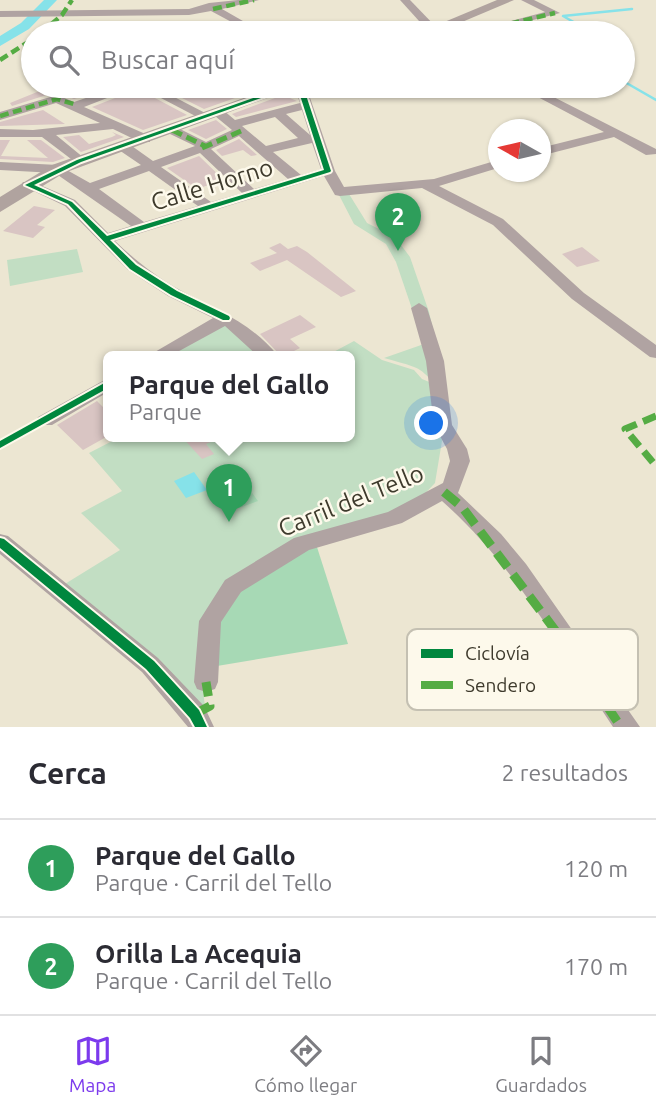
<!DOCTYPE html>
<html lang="es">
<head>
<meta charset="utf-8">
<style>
	body { margin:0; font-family:Ubuntu,sans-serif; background:#f7f7f7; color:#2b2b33 }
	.compass { position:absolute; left:488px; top:119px; width:63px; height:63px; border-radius:50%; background:#fff; box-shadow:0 2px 5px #0004; rotate:278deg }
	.you { position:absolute; left:432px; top:424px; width:24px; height:24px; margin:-18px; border:5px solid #fff; border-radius:50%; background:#1a73e8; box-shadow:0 0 0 10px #1a73e833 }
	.badge { display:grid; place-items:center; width:46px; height:46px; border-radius:50%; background:#7c3aed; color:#fff; font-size:23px; font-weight:700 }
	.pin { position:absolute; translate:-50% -58px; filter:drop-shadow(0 2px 4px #0008) }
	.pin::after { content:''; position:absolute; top:37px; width:24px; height:21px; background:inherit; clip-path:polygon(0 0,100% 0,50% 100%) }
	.popup { position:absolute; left:103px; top:351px; width:252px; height:91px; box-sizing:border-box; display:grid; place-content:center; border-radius:10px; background:#fff; filter:drop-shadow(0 2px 5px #0005); font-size:23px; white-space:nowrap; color:#7c7c81 }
	.popup b { font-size:26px; color:#2b2b33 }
	.popup::after { content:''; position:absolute; left:50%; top:100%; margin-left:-14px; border:14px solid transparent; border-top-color:#fff }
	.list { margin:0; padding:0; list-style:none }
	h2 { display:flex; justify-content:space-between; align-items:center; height:91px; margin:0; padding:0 28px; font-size:30px }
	h2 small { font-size:23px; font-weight:400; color:#7c7c81 }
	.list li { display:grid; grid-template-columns:46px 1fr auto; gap:21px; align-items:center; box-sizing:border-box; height:98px; padding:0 28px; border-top:2px solid #e1e1e2 }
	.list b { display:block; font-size:26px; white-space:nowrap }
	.list p { margin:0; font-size:23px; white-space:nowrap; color:#7c7c81 }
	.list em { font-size:23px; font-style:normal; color:#7c7c81 }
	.icon { flex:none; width:38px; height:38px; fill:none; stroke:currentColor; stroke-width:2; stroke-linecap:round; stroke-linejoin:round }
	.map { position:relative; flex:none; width:656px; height:727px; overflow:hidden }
	.search { position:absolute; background:#fff; box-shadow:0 2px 5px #0004; left:21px; right:21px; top:21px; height:77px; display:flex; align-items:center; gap:18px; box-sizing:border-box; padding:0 24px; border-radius:38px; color:#7c7c81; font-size:26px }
	.sheet { height:287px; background:#fff }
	nav { display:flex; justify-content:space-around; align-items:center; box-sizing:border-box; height:98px; border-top:2px solid #e1e1e2; background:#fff; font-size:19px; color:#7c7c81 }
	nav a { display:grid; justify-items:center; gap:4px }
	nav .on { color:#7c3aed }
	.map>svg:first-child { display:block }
	.green { fill:#c2dec3 }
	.forest { fill:#a7d9b5 }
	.water { fill:#86e2e9 }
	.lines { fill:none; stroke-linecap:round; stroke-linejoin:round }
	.stream { stroke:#86e2e9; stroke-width:2.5 }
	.river { fill:#86e2e9; fill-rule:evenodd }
	.building { fill:#d9c5c3 }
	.minor { fill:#b0a3a2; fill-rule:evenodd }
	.major { fill:#b0a39f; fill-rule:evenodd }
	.quiet-far3 { stroke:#55ac44; stroke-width:4.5; stroke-dasharray:9 4.5; stroke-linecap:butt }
	.quiet-far2 { stroke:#55ac44; stroke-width:5; stroke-dasharray:11 5; stroke-linecap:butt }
	.quiet-far1 { stroke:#55ac44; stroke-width:7; stroke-dasharray:14 7; stroke-linecap:butt }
	.quiet { stroke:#55ac44; stroke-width:9; stroke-dasharray:18 9; stroke-linecap:butt }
	.cycleway-casing { stroke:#fdf9eb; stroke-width:4 }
	.cycleway { fill:#00873e; fill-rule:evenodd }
	.labels { text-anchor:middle; stroke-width:5; stroke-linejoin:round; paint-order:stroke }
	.street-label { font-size:24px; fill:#3e3a2c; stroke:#fdf9eb }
	.key { fill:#fdf9eb; stroke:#c4c0b2; stroke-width:2 }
	.key-label { font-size:19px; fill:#3e3a2c }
</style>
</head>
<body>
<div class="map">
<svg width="656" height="727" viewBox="0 0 656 727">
	<rect width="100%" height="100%" fill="#ece6d2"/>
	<g class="green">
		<path d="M349,194l18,29 28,14 15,20 19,55 16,70c-20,-1 -17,-10 -31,-15 -10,-4 -20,-6 -30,-9l40,-14 -28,-82 -10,-18 -32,-20 -15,-29z"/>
		<path d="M77,249l6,23 -73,14 -3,-26z"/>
		<path d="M226,320l37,36h-102z"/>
		<path d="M354,341l28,19 32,10 8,9 12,5 8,57 -7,42 -20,21 -113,38 -101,130 4,35 -8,4 -137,-124 60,-37 -39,-37 41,-22 -33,-38 33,-17h9l7,6 11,-6h201v-80h-24z"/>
	</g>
	<g class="forest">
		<path d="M243,480l15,21 -19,7 -14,-20z"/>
		<path d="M316,544l32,100 -137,23 3,-45 22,-34z"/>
	</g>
	<path class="water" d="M194,472l13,18 -21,8 -12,-17z"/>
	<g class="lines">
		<g class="stream">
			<path d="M593,33l-30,-17 69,-7"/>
			<path d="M623,81l33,19"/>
		</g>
		<path class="river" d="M44,0h13l-28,29 -29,17v-10l21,-13z"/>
	</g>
	<g class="building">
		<path d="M79,86l15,3 20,-3 -40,13 -10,-4z"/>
		<path d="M158,86h105l3,1 -62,22z"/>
		<path d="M47,88l18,5 -9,-1 -44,14 -2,-3z"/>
		<path d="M138,89l49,26 -44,15 -51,-23z"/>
		<path d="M283,95l14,6 -61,16 -4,-3z"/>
		<path d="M43,110l22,14 -65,2v-4z"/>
		<path d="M216,120l11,9 -21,10 -18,-9z"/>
		<path d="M112,132l12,5 -43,15 -18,-15 16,-2 10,9 23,-7 4,-2z"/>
		<path d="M239,139l18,16 -6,1 -8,-6 -21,6 -6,-6z"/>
		<path d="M0,140h10l-9,16 47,2 -21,-18h14l24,18 -12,4 -53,-3z"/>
		<path d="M199,156l28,27 -7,-2 -23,8 -30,-21z"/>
		<path d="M34,206l21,4 -18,15 8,2 -12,11 -30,-7z"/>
		<path d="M280,243l8,6 9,-3 10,6 49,39 -15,6 -54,-37 -27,11 -10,-8 27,-10 -8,-5z"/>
		<path d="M582,247l18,14 -23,6 -15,-13z"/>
		<path d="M300,315l16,12 -26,12 10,9 -6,3 6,5h-19l-21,-22z"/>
		<path d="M97,401l6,6 5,-4v33l-25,14 -26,-25z"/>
		<path d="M181,436h43l-18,8 8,10 -12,5z"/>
	</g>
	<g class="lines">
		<g class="minor">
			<path d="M238,0h21l-37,9 42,24h-12l-41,-22 -22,4 -189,2v-6l189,-2 20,-6z"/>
			<path d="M400,0h10l27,28v4h-8z"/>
			<path d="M521,0h13l26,13 -77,20h-17l79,-21z"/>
			<path d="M121,86h17l-54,21 66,29v6h-10l-27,-13 -57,6 28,23 2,3 -7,4 -37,-28h-42v-8l33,1 67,-7 -44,-20 -56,17v-8l57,-17 17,7z"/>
			<path d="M138,86h15l60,31 -10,3z"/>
			<path d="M294,86h12l29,85 9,16 90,-8 64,-19v8l-59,18 64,33 81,74 72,52v13l-6,-1 -78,-58 -79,-74 -71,-37 -82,8 -5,-1 -11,-19 -209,65c20,19 40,35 65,49 35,19 72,33 98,66h-20l-33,-30 -55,30h-22l65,-38 -45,-22 -40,-26 -63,-64 -44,-21 2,-3h10l42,18 33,33 23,-7 -76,-53 -55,-3v-8l58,3 32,18 51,-18 -22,-15v-6h10l24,17 42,-15 -27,-13v-6h8l30,15 26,-12 -17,-14v-6h8l12,10 65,-17zM302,110l8,25 -24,-21zM275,117l23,21 -32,8 -24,-20zM239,136l49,43 -34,10 -43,-40zM312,143l9,26 -20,6 -28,-23zM200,153l42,40 -31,9 -50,-35zM149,171l49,35 -54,16 -45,-33z"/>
			<path d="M517,86h15l124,63v5l-10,1 -32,-18 -74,19v-8l64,-16z"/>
			<path d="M419,303l8,5 17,53 8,64 15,24 3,12 -12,32 43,41 25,30 114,163h-27c-52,-79 -100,-163 -171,-226l-40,22 -93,27 -68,42 -20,30 -3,60 -3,7 -9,3 -9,-3 -3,-7 5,-61 26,-41 69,-42 94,-26 55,-29 7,-22 -3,-12 -13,-24 -8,-64 -15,-53z"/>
			<path d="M108,378v14l-56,33h-14l-2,-4 2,-4z"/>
			<path d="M0,534l8,2 150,122 46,48 10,21h-26l-46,-55 -142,-118z"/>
		</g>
		<g class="major">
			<path d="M497,0h17l-78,33h-18z"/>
			<path d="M278,86h22l-236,87 -64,39v-15l52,-32z"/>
		</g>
		<g class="quiet-far3">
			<path d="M213,9l41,-9"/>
			<path d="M41,33l21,-18 10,-15"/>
			<path d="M471,33l84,-20"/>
			<path d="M0,60l33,-21"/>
			<path d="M0,116l57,-17 20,6"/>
		</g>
		<g class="quiet-far2">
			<path d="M172,130l33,16"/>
			<path d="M202,148l39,-17"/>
		</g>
		<path class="quiet-far1" d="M656,416l-31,13 31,37"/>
		<g class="quiet">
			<path d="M444,492l18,15 102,135 57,85"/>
			<path d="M195,714l15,-8 -4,-24"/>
		</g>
		<g class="cycleway-casing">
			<g id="cycleway">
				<path d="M287,86h8l-214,76 -47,23 38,17 35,34 217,-66 -27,-84h6l28,85 -1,1 -220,68 26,25 41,26 52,25 1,2 -1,2h-6l-52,-25 -41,-26 -62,-65 -43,-19 52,-25z"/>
				<path d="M108,381v7l-108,60v-7z"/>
				<path d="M0,538l4,1 150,122 45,49 8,17h-12l-5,-9 -44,-49 -146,-121z"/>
			</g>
		</g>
		<use href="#cycleway" class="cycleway"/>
	</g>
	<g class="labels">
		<g class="street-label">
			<text transform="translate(212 185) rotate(-17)" y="8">Calle Horno</text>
			<text transform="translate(351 501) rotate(-22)" y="8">Carril del Tello</text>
		</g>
	</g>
	<rect x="407" y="629" width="231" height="81" rx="10" class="key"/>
	<rect x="421" y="649" width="32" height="9" fill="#00873e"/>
	<rect x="421" y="681" width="32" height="8" fill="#55ac44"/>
	<g class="key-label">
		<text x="465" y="660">Ciclovía</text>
		<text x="465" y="692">Sendero</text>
	</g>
</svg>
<svg class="compass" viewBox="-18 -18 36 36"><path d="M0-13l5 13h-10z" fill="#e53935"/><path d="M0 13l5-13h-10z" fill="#7c7c81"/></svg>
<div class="you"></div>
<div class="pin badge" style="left:229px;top:522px;background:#2e9e5b">1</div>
<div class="popup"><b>Parque del Gallo</b>Parque</div>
<div class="pin badge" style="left:398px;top:251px;background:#2e9e5b">2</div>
<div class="search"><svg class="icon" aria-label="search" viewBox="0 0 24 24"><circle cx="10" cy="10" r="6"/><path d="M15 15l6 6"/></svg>Buscar aquí</div>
</div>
<section class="sheet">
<h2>Cerca<small>2 resultados</small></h2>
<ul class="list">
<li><span class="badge" style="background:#2e9e5b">1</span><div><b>Parque del Gallo</b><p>Parque · Carril del Tello</p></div><em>120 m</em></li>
<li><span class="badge" style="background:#2e9e5b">2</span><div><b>Orilla La Acequia</b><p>Parque · Carril del Tello</p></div><em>170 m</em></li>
</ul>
</section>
<nav>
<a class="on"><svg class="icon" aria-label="map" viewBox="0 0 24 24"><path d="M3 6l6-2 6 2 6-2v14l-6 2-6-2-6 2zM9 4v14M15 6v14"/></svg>Mapa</a>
<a><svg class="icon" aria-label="directions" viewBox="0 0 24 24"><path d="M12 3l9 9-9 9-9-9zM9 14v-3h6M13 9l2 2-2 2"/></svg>Cómo llegar</a>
<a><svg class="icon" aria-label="saved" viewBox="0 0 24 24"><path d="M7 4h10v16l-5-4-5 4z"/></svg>Guardados</a>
</nav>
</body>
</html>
